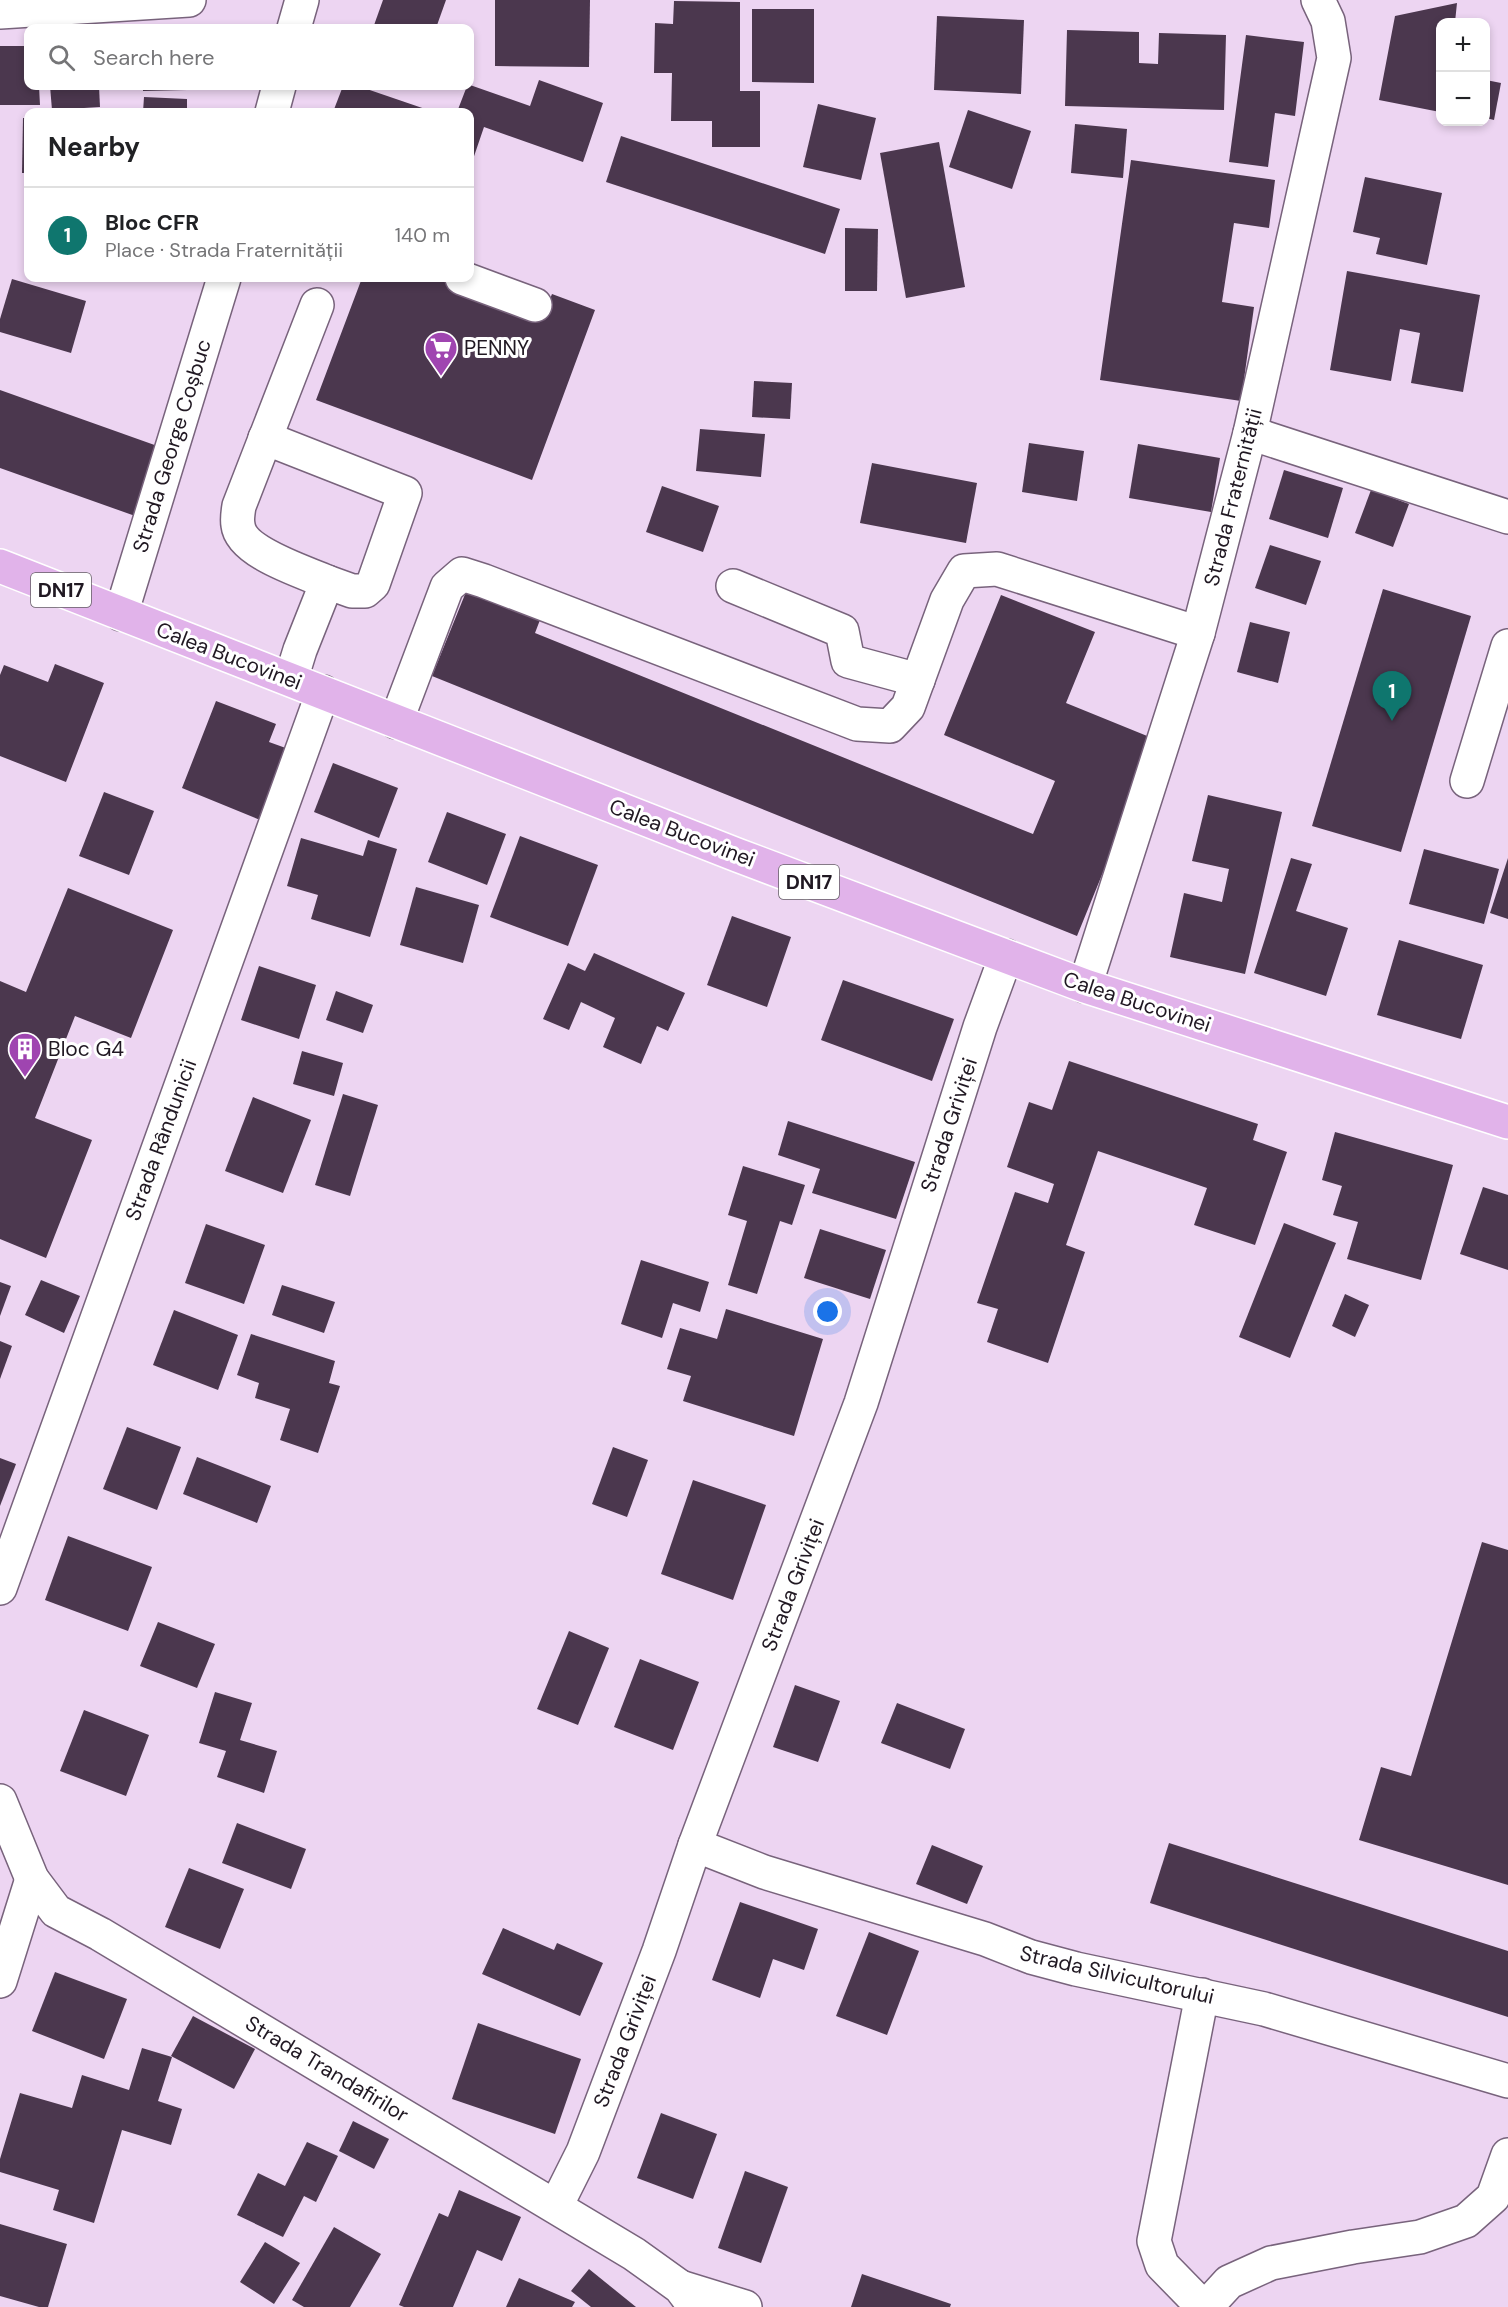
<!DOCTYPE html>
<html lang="en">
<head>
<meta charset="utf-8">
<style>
	body { margin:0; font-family:"DM Sans",sans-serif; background:#f2f2f2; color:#202124 }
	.controls { position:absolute; right:18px; top:18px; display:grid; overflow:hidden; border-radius:12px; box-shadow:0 3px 9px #0003 }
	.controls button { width:54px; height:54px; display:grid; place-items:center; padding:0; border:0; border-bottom:2px solid #e0e0e0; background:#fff; color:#202124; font:30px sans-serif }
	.you { position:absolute; left:828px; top:1312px; width:21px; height:21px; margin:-15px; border:4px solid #fff; border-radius:50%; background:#1a73e8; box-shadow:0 0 0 9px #1a73e833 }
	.badge { display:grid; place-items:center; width:39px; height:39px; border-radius:50%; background:#0f766e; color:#fff; font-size:20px; font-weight:700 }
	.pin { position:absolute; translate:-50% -50px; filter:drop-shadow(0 2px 3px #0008) }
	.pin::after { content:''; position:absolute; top:32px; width:21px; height:18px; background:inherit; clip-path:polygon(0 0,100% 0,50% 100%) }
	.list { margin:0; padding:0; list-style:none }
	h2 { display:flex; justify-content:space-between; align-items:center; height:78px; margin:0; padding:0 24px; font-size:26px }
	h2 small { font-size:20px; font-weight:400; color:#757577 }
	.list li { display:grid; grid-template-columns:39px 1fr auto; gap:18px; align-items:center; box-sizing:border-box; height:96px; padding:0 24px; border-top:2px solid #e0e0e0 }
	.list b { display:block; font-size:22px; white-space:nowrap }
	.list p { margin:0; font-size:20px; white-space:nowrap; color:#757577 }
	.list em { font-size:20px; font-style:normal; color:#757577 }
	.icon { flex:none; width:33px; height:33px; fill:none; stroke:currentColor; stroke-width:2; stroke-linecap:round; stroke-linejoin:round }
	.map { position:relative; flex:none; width:1508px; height:2307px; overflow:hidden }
	.search { position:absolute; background:#fff; box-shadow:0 3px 9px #0003; left:24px; top:24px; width:450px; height:66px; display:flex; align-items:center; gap:15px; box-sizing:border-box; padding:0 21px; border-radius:12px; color:#757577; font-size:22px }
	.panel { position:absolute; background:#fff; box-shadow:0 3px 9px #0003; left:24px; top:108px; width:450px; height:174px; border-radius:12px }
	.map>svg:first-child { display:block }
	.building { fill:#4b374e }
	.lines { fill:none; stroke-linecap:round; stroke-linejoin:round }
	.minor-casing { stroke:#78637c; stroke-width:36 }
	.highway-casing { stroke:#fff; stroke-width:36 }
	.minor { stroke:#fff; stroke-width:33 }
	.highway { stroke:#e1b3ea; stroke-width:33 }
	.labels { text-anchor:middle; stroke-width:6; stroke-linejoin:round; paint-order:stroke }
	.shield { fill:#fff; stroke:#635d64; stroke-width:1.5 }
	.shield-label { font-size:20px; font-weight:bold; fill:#201822 }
	.poi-label { font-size:21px; fill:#201822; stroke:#fff; text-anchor:start }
	.street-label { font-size:21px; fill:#201822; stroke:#fff }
</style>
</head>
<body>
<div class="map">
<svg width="1508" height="2307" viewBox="0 0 1508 2307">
	<rect width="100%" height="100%" fill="#edd5f2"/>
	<g class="building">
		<path d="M383,0h63l-10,28h-63z"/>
		<path d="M495,0h95l-1,67 -94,-1z"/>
		<path d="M674,1l66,1v89h20v56h-48v-26h-41l1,-48h-18l1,-50 18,1z"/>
		<path d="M1457,3l-2,19h-15v90l-61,-12 16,-84z"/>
		<path d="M752,9h62v74l-62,-1z"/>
		<path d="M937,16l87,4 -3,74 -87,-4z"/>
		<path d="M1067,30l72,2v31l19,1 1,-31 67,2 -2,75 -159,-4z"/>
		<path d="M1246,35l58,7 -9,74 -20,-3 -7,54 -39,-5z"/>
		<path d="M0,46h28v40h11l1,19h-40z"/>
		<path d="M539,80l64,23 -20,59 -99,-35 -14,41v-56h-13l10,-26 3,-1 60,21z"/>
		<path d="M1486,80l15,3 -7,37 -8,-2z"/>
		<path d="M50,86h49l1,21 -48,3z"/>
		<path d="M143,86h44v4l-44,1z"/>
		<path d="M343,86h15l76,26h-101z"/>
		<path d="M144,97l43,2v10l35,1v2h-79z"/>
		<path d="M818,104l58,14 -15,62 -58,-13z"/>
		<path d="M968,110l63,21 -19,58 -63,-22z"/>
		<path d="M23,118h5v55h-6z"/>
		<path d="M1075,124l52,5 -4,49 -52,-5z"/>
		<path d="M621,136l219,73 -15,45 -219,-72z"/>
		<path d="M939,142l26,145 -59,11 -26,-145z"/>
		<path d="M1131,160l144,20 -6,48 -35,-5 -12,79 32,5 -13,94 -141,-21z"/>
		<path d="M1365,177l77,16 -15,72 -51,-11 4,-16 -27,-6z"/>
		<path d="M845,228l33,1 -1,62h-32z"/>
		<path d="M1347,271l133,24 -17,97 -52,-9 9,-50 -20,-4 -9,52 -61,-11z"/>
		<path d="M362,278h73l107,40 10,-24 43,16 -63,170 -216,-80z"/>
		<path d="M12,279l74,22 -15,52 -71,-21v-13z"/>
		<path d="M754,381l38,2 -2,36 -38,-2z"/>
		<path d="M0,390l163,58 -25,69 -138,-49z"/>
		<path d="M700,429l65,5 -4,43 -65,-6z"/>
		<path d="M1029,443l55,8 -7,50 -55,-9z"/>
		<path d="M1138,444l82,14 -9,54 -82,-14z"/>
		<path d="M872,463l105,20 -11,60 -106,-20z"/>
		<path d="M1284,470l59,18 -15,50 -59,-19z"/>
		<path d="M662,486l57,20 -16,46 -57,-20z"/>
		<path d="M1371,490l38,14 -16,43 -38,-14z"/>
		<path d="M1270,545l51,16 -15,44 -51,-17z"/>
		<path d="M470,582l73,30 -8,21 498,201 22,-53 -111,-46 57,-140 94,37 -29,71 91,37 -80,196 -645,-260z"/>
		<path d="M1383,589l88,27 -70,236 -89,-26z"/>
		<path d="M1250,622l40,10 -12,51 -41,-11z"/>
		<path d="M55,664l49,19 -38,99 -66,-26v-81l4,-10 44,17z"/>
		<path d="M216,701l60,23 -7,18 25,9 -29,71 -83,-34z"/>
		<path d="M333,763l65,25 -19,50 -65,-26z"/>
		<path d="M104,792l50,19 -25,64 -50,-19z"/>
		<path d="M1208,795l74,17 -37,162 -75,-17 14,-64 38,9 7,-33 -37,-8z"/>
		<path d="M447,812l59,22 -19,51 -59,-23z"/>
		<path d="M520,836l78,29 -30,81 -78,-29z"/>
		<path d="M301,838l62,18 5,-16 29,9 -27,88 -59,-18 7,-24 -31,-9z"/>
		<path d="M1424,849l75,20 -15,55 -75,-20z"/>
		<path d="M1291,858l21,6 -16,47 52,17 -22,68 -72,-23z"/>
		<path d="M1508,858v61l-18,-6z"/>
		<path d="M416,887l63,18 -16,58 -63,-18z"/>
		<path d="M68,888l105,42 -42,108 -56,-22 -40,102 57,22 -46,118 -46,-19v-258l26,11z"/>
		<path d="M732,916l59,21 -24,70 -60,-22z"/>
		<path d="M1399,940l84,25 -22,74 -84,-24z"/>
		<path d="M594,953l91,40 -17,38 -11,-5 -16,38 -38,-17 12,-29 -34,-16 -12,28 -26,-11 25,-56 17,8z"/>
		<path d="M259,966l57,19 -17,54 -58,-19z"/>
		<path d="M843,980l111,39 -22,62 -111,-41z"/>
		<path d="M336,991l37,14 -10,28 -37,-13z"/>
		<path d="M302,1051l41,12 -9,33 -41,-12z"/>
		<path d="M1069,1061l189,63 -5,16 34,12 -32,93 -61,-20 13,-37 -109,-37 -32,94 19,7 -37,111 -61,-21 11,-33 -21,-6 38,-111 33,11 6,-19 -47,-17 22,-65 23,8z"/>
		<path d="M343,1094l35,11 -28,91 -35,-11z"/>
		<path d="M253,1097l58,23 -28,73 -58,-22z"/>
		<path d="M788,1121l127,41 -19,57 -84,-26 8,-24 -42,-14z"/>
		<path d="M1335,1132l118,33 -32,115 -74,-21 11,-37 -25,-7 9,-29 -20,-6z"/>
		<path d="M743,1166l62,19 -13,40 -12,-4 -23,73 -29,-9 19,-64 -19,-6z"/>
		<path d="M1483,1187l25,8v75l-48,-16z"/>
		<path d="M1284,1223l52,20 -46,115 -51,-21z"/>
		<path d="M206,1224l59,21 -21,59 -59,-21z"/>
		<path d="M820,1229l66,21 -16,49 -66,-21z"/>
		<path d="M641,1260l68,22 -9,30 -27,-9 -11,35 -41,-14z"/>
		<path d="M41,1280l39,16 -16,37 -39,-18z"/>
		<path d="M0,1282l11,4 -11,30z"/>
		<path d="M282,1285l53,17 -11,31 -52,-18z"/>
		<path d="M1345,1294l24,11 -14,32 -23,-11z"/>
		<path d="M726,1309l97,30 -29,97 -111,-35 8,-25 -24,-7 13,-41 37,11z"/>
		<path d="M174,1310l64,25 -20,55 -65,-25z"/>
		<path d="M251,1334l84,27 -6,22 11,3 -22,67 -38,-13 10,-31 -35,-11 4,-15 -22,-8z"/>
		<path d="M0,1341l12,5 -12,33z"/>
		<path d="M127,1427l54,20 -24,63 -54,-21z"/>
		<path d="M613,1447l35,13 -21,57 -35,-13z"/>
		<path d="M197,1457l74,29 -14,37 -74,-29z"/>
		<path d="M0,1458l16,6 -16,42z"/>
		<path d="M693,1480l73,25 -33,95 -72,-26z"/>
		<path d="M68,1536l84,31 -24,64 -83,-31z"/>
		<path d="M1482,1542l26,8v335l-149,-45 22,-73 30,9z"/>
		<path d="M158,1622l57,22 -18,44 -57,-22z"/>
		<path d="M569,1631l40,17 -31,77 -41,-16z"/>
		<path d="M640,1659l59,23 -26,68 -59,-23z"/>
		<path d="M795,1685l45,16 -22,61 -45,-15z"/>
		<path d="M215,1692l37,11 -12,37 37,11 -13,42 -47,-16 9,-26 -27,-8z"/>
		<path d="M897,1703l68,26 -15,40 -69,-26z"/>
		<path d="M84,1710l65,25 -23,61 -66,-25z"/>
		<path d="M237,1823l69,26 -15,40 -69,-26z"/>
		<path d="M1169,1843l339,108v66l-358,-114z"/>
		<path d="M932,1845l51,21 -16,38 -51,-20z"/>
		<path d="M189,1868l55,21 -24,60 -55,-22z"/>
		<path d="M740,1902l78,27 -14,41 -31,-11 -13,39 -48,-18z"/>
		<path d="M503,1928l51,22 3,-7 46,20 -23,53 -98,-42z"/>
		<path d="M869,1932l50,19 -32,84 -51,-19z"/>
		<path d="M55,1972l72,27 -23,60 -72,-28z"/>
		<path d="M193,2016l62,33 -21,40 -63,-33z"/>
		<path d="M478,2023l103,36 -26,75 -103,-35z"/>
		<path d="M142,2048l30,9 -14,44 24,8 -11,36 -49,-15 -28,93 -41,-13 6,-20 -59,-18v-13l20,-66 52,15 10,-33 47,15z"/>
		<path d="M661,2113l56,21 -24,65 -56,-21z"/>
		<path d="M353,2121l36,18 -15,30 -35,-18z"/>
		<path d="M307,2142l31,14 -22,46 -12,-6 -21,41 -46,-22 21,-42 27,13z"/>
		<path d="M745,2171l43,16 -27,76 -43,-15z"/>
		<path d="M459,2190l62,27 -19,44 -25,-11 -24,57h-49l-5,-2 40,-92 9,4z"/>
		<path d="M0,2224l67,20 -19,63h-9l-39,-11z"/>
		<path d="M334,2227l47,27 -31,53h-46l-12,-7z"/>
		<path d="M265,2242l35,21 -26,41 -34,-22z"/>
		<path d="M589,2269l47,38h-45l-20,-16z"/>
		<path d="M862,2274l89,30 -1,3h-99z"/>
		<path d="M519,2278l56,24 -3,5h-66z"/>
	</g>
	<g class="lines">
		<g class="minor-casing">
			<g id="minor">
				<path d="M0,12l189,-12"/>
				<path d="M294,28l8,-28"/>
				<path d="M272,112l7,-26"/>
				<path d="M462,278l73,27"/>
				<path d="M317,305l-78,201c-1,6 -2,14 -1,19 3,28 67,47 89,57"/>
				<path d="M1250,433l258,84"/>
				<path d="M265,438l140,55 -32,91 -8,7h-13l-25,-9 -27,68 -9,29"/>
				<path d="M733,586l109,45 6,30 70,19"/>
				<path d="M121,614l103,-336"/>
				<path d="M396,722l51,-135 15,-13 22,7 373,143 33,2 18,-19 39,-107 17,-29 33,-2 201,64"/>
				<path d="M1467,781l41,-135"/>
				<path d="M1085,986l113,-353 52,-200 84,-375 -6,-37 -10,-21"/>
				<path d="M0,1588l323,-896"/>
				<path d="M0,1801l32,78 24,32 44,23 534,320 46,33 15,20"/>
				<path d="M695,1845l69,27 221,67 46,18 45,12 188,40 244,72"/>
				<path d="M0,1981l32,-102"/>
				<path d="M1202,1995l-48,246 8,24 41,42"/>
				<path d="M556,2206l27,-54 76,-201 36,-106 166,-442 119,-376 26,-71"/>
				<path d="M680,2287l65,20"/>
				<path d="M1206,2307l23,-25 42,-19 82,-16 67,-10 46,-16 27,-24 15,-42"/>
			</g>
		</g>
		<g class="highway-casing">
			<path id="highway" d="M0,566l737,289 348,131 423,136"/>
		</g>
		<use href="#minor" class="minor"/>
		<use href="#highway" class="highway"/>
	</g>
	<defs>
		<g id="supermarket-pin" transform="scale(1.725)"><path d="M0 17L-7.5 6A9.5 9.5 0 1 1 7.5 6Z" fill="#9f45b0" stroke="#fff"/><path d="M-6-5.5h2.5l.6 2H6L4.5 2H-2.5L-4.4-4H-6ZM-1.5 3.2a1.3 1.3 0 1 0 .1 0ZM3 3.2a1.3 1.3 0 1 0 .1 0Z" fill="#fff"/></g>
		<g id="building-pin" transform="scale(1.725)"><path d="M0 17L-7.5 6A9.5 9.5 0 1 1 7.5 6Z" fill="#9f45b0" stroke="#fff"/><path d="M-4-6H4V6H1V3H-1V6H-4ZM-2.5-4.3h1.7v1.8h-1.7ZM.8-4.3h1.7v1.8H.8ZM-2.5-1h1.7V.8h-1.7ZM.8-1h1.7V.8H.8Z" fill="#fff"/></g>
	</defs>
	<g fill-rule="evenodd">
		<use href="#supermarket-pin" x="441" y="348"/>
		<use href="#building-pin" x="25" y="1049"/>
	</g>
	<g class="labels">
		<g class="shield">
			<rect x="31" y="573" width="60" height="34" rx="4.5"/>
			<rect x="779" y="865" width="60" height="34" rx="4.5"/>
		</g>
		<g class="shield-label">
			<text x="61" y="597">DN17</text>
			<text x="809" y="889">DN17</text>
		</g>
		<g class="poi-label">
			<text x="464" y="355">PENNY</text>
			<text x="48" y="1056">Bloc G4</text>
		</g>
		<g class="street-label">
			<text transform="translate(172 446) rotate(-73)" y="7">Strada George Coșbuc</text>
			<text transform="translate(1233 497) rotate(-76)" y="7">Strada Fraternității</text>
			<text transform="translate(229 656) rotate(21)" y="7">Calea Bucovinei</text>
			<text transform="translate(682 833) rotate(21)" y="7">Calea Bucovinei</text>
			<text transform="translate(1137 1002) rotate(18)" y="7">Calea Bucovinei</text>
			<text transform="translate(949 1125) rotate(-72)" y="7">Strada Griviței</text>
			<text transform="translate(161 1140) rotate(-70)" y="7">Strada Rândunicii</text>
			<text transform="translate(793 1585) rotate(-69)" y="7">Strada Griviței</text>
			<text transform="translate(1117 1975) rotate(13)" y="7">Strada Silvicultorului</text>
			<text transform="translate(625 2041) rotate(-69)" y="7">Strada Griviței</text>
			<text transform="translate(327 2069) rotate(31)" y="7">Strada Trandafirilor</text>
		</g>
	</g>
</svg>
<div class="controls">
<button>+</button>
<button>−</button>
</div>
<div class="you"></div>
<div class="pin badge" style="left:1392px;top:721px">1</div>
<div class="search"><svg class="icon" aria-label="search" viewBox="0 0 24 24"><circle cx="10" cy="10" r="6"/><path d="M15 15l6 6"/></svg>Search here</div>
<section class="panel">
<h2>Nearby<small></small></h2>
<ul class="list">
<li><span class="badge">1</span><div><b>Bloc CFR</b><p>Place · Strada Fraternității</p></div><em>140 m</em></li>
</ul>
</section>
</div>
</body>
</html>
